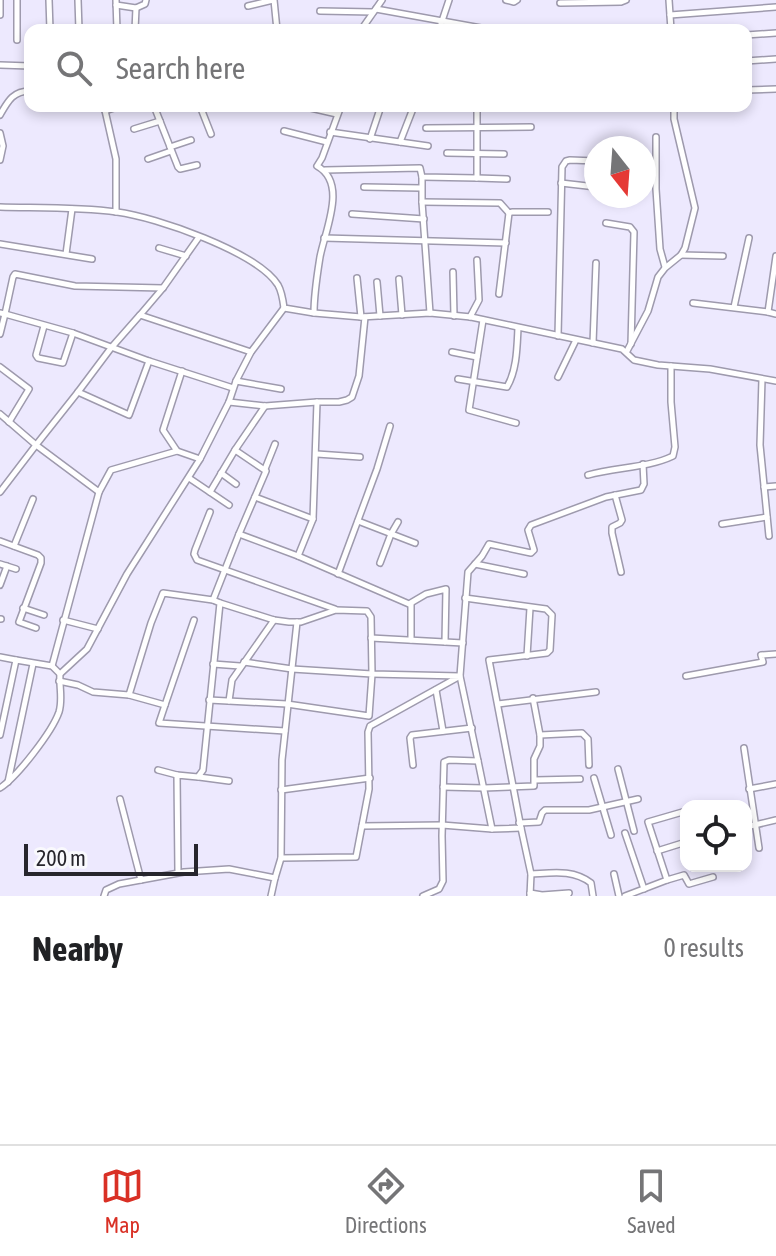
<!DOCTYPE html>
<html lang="en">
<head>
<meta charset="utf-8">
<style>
	body { margin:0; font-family:"Asap Condensed",sans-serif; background:#f6f6f6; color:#202124 }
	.controls { position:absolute; right:24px; bottom:24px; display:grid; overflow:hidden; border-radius:16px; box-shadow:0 4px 12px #0003 }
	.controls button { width:72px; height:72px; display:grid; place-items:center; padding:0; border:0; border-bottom:2px solid #e0e0e0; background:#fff; color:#202124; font:40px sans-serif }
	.compass { position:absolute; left:584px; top:136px; width:72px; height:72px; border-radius:50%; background:#fff; box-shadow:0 4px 12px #0003; rotate:163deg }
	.scale { position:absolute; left:24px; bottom:20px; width:174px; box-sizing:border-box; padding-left:8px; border:4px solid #27262d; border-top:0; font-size:22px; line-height:28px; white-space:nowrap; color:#27262d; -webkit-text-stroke:6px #f9f9fd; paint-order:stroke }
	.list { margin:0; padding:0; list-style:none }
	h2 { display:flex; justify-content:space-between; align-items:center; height:104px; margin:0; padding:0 32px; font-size:34px }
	h2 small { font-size:26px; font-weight:400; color:#757577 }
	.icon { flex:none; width:44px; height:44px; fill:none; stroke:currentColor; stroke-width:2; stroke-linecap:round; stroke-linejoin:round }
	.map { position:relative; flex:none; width:776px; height:896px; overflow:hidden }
	.search { position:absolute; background:#fff; box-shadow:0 4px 12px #0003; left:24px; right:24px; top:24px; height:88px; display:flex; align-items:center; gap:20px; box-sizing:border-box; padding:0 28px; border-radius:16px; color:#757577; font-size:30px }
	.sheet { height:248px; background:#fff }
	nav { display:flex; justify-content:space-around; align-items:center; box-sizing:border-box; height:112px; border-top:2px solid #e0e0e0; background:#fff; font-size:22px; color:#757577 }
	nav a { display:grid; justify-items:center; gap:4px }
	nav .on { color:#d93025 }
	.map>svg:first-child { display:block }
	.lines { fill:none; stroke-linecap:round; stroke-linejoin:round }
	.minor-casing { stroke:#9e9aad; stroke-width:8 }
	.minor { stroke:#fff; stroke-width:5 }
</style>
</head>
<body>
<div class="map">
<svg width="776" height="896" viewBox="0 0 776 896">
	<rect width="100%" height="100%" fill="#ede9fe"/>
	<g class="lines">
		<g class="minor-casing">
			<g id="minor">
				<path d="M17,0v40"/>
				<path d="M49,0l1,30"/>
				<path d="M78,0l1,30"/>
				<path d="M116,0l1,30"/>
				<path d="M274,0l3,30"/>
				<path d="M506,0l8,2 3,-2"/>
				<path d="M669,0l2,30"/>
				<path d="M560,3l61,-1 5,-2"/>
				<path d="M116,5l20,3 9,-4 1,-4"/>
				<path d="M248,6l25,-6"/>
				<path d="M376,9l116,21"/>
				<path d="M320,11l53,1"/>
				<path d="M0,15v-15"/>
				<path d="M670,15l106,-8"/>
				<path d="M135,30l1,-22"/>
				<path d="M361,30l21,-30"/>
				<path d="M439,30l10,-30"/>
				<path d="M746,35l30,-2"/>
				<path d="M746,61l30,-2"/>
				<path d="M0,65l30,1"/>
				<path d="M746,90l30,-1"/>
				<path d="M104,106l12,53v53"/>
				<path d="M154,106l24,61 2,2 17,-4"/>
				<path d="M200,106l11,28"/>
				<path d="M302,106l35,8"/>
				<path d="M105,111l15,-5"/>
				<path d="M0,115c8,-14 13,-24 30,-24"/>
				<path d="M426,128l105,-1"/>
				<path d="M134,129l26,-8"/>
				<path d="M284,131l43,11"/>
				<path d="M330,132l98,14"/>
				<path d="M0,133l3,13 -3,14"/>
				<path d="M656,137v52l4,60 5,18"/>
				<path d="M370,139l11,-33"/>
				<path d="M400,142l14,-36"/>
				<path d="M170,147l21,-7"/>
				<path d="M447,153l57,1"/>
				<path d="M148,159l23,-8"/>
				<path d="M325,170l95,-2 2,9 55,1v-72"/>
				<path d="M422,177v25l8,111"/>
				<path d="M477,178l30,1"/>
				<path d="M561,183l35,4"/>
				<path d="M364,187l57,1"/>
				<path d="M422,202l78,1 9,10"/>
				<path d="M0,207c39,1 79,0 117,5 39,5 140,40 161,73 4,7 5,15 6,23l30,5 47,4 69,-4 41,4 151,32 12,11 24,5 52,4 66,12"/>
				<path d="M352,214l72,5"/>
				<path d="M606,223l24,4 4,5 -3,112"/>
				<path d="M324,238l182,5"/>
				<path d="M0,244l92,15"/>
				<path d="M159,248l27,8"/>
				<path d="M66,254l6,-45"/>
				<path d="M681,255l42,1"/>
				<path d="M776,256l-8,56 8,2"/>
				<path d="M453,272l1,44"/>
				<path d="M357,278l4,39"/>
				<path d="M399,279l3,36"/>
				<path d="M377,282l3,34"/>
				<path d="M499,294l10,-81 3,-1h36"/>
				<path d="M693,303l75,9"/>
				<path d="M734,307l15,-69"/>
				<path d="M0,313l5,1 8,-37 2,-3 60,12 88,2"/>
				<path d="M314,313c0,-19 3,-37 6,-56 5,-27 28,-74 -3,-91l5,-8 19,-52"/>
				<path d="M140,315l23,-27 36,-51"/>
				<path d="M470,317l9,-17 -2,-40"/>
				<path d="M483,320l-14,90 47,13"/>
				<path d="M44,326l-8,29 2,3 25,5 10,-30"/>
				<path d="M0,334l5,-20 68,19 76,28 84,27"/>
				<path d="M558,336l4,-169 4,-6 4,-1 26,1"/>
				<path d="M593,343l3,-80"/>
				<path d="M627,351l21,-40 10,-34 7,-9 16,-13 4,-7 10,-40 -21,-89v-13"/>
				<path d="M452,352l25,5"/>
				<path d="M149,361l-20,54 -51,-23 33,-44 29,-33 111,37"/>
				<path d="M0,367l29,22 -20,33"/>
				<path d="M182,371l-19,59 14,21 23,8"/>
				<path d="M558,377l18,-37"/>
				<path d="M458,379l49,8c10,-17 10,-40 11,-59"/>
				<path d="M762,379l-2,66 9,91"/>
				<path d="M236,381l45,8"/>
				<path d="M78,392l-42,53 63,47 12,-22 66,-19"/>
				<path d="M229,402l36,4 52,-4h22l8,-2 5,-3 7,-21 6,-59"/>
				<path d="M0,414l36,31 -36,47"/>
				<path d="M235,450l30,-44"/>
				<path d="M317,454l43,3"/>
				<path d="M265,469l10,-25"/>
				<path d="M221,473l15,11"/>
				<path d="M588,475c27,-8 60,-7 85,-19l2,-9 -4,-45v-36"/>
				<path d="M189,478l40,27"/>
				<path d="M764,487l12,-1"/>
				<path d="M210,492l25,-42 31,21 -27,63 -26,66"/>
				<path d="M615,495l7,25 -2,3 -8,4v6l9,39"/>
				<path d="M255,497l58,22"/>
				<path d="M210,512l-15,38 -1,4 3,6 138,49"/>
				<path d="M358,521l57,22"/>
				<path d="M722,524l45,-7"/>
				<path d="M239,534l59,22 111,48 17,-10 20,-5 -1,53"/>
				<path d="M0,541l38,14 3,3v5l-22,59 17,6"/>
				<path d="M14,546l19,-47"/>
				<path d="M298,556l15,-37 4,-117"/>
				<path d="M380,563l11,-29 7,-12"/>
				<path d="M0,564l16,5"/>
				<path d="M475,564l49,10"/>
				<path d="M338,574l39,-105 13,-43"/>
				<path d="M0,585l7,-19"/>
				<path d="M220,603l54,17 15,2h12l35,-12 31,1 4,6 1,57 88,2 -90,50 -2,6 1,57 -13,68 -75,1"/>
				<path d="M23,608l21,7"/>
				<path d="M0,619h1"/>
				<path d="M63,620l35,9"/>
				<path d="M371,638l92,5"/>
				<path d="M411,640v-36"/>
				<path d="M527,656l3,-48"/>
				<path d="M0,657l16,3"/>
				<path d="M213,664l27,2"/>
				<path d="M52,666l47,-174"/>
				<path d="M686,676l77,-14 -2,-7 15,-1"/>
				<path d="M59,681l19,4 15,7 36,3 22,-72 12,-30 50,7 7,3 -17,167 -5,7 -21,-2 1,97"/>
				<path d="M436,690l7,41"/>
				<path d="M129,695l36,10 -6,18 126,8"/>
				<path d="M209,700l78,4 82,12 3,-42 -80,-5 -48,-7"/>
				<path d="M229,701l3,-21 42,-60"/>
				<path d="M498,704l98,-12"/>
				<path d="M165,705l29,-85"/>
				<path d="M0,735l16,-75 36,6 8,8"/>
				<path d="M540,735l42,-2 6,6 1,26"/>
				<path d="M744,748l15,100"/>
				<path d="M478,761l14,68"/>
				<path d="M413,765l-3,-27 2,-3 60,-7"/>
				<path d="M618,769l16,62"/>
				<path d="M158,770l19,5"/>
				<path d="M199,777l30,4"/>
				<path d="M594,778l17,57"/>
				<path d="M535,780l45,-1"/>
				<path d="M8,782l25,-118"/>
				<path d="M443,787l41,1 50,-2v-27l6,-13v-11l-7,-37"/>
				<path d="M0,788c17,-11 52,-56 59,-76 4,-13 0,-25 1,-38l27,-25 40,-75 73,-115 29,-57 7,-21 15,-29 33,-44"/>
				<path d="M749,789l27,-5"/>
				<path d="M281,790l89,-12"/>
				<path d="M120,799l21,81"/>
				<path d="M519,823l20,-1 3,-9 3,-3h44l49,-11"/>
				<path d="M362,826l80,-1 50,4 29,-1 -32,-168 58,-7 3,-3 2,-35 -6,-6 -81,-11"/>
				<path d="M746,827l30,-7"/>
				<path d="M521,828l10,46 -1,22"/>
				<path d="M625,833l19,56"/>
				<path d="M657,851l29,-9"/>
				<path d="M531,874c21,-1 42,-5 60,9l2,13"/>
				<path d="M614,874l5,22"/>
				<path d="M275,878l6,-20 1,-98 15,-138"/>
				<path d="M667,880l17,-5 5,9 24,-7"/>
				<path d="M530,893l12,2 27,-2 -2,3"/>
				<path d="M104,896l2,-6 13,-6 65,-12 45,-3 46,9 -4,18"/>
				<path d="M423,896l16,-7 4,-8 -1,-45 2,-74 5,-2 29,1 -18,-85 8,-104 14,-16 7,-12 42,9 3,-3 -6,-20 3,-5 75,-28 35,-7 3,-6 -1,-20"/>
				<path d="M625,896l42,-16 -19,-58 38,-11"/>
			</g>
		</g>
		<use href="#minor" class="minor"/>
	</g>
</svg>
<div class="controls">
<button><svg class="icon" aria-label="locate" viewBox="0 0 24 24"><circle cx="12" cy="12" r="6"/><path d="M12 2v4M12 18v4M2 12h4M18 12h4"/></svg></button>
</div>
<svg class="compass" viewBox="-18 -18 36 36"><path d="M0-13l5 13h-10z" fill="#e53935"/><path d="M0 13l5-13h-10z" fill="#757577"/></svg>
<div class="scale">200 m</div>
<div class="search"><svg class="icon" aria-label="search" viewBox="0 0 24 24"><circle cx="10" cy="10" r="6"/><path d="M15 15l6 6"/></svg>Search here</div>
</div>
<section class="sheet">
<h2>Nearby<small>0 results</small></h2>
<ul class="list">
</ul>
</section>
<nav>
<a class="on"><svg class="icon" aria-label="map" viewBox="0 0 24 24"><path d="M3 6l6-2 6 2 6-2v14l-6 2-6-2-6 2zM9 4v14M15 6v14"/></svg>Map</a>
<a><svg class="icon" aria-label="directions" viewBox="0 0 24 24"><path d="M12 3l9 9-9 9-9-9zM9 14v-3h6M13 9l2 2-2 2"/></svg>Directions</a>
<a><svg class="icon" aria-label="saved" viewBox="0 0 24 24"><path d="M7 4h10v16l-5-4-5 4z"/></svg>Saved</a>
</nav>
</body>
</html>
